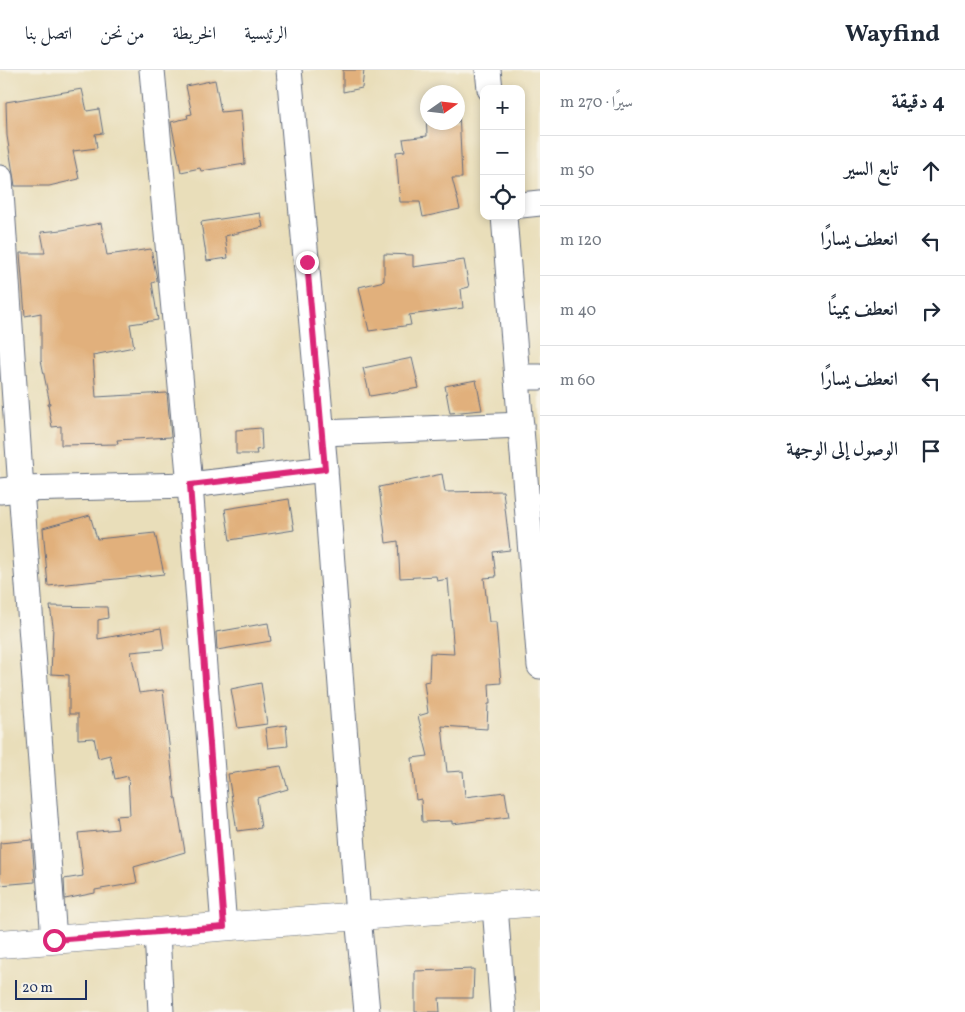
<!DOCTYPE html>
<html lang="ar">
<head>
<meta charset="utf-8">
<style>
	body { margin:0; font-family:Vollkorn,Amiri,serif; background:#f6f6f7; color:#1f2937; direction:rtl }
	.controls { position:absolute; right:15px; top:15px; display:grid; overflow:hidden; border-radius:10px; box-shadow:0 2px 8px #0003 }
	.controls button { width:45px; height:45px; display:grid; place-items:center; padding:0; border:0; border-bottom:1px solid #e0e1e3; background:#fff; color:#1f2937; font:25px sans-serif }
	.compass { position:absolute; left:420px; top:15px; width:45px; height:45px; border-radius:50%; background:#fff; box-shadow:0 2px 8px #0003; rotate:76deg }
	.scale { position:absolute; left:15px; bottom:12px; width:72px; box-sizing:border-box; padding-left:5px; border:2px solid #1b2f5e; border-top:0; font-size:14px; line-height:18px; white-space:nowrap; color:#1b2f5e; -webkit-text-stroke:4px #f7f3e8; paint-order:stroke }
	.stop { position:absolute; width:15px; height:15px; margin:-11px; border:4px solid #db2777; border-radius:50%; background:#fff }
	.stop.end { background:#db2777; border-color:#fff; box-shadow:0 1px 5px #0008 }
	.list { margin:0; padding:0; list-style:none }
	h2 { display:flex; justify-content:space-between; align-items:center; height:65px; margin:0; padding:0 20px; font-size:21px }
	h2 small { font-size:16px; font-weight:400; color:#747a83 }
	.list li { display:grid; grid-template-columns:32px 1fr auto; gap:15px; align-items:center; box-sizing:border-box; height:70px; padding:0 20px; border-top:1px solid #e0e1e3 }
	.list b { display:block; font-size:19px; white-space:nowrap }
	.list em { font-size:16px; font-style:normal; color:#747a83 }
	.icon { flex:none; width:28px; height:28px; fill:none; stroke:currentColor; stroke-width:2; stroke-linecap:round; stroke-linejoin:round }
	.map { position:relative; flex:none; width:540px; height:942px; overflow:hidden; direction:ltr }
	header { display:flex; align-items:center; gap:30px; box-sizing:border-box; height:70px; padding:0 25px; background:#fff; border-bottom:1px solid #e0e1e3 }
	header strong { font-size:24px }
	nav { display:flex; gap:28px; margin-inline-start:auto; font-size:18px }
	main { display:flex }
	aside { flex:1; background:#fff }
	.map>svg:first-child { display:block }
	.building { fill:#e1b07c }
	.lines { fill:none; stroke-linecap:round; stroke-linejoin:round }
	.minor-casing { stroke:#636c7e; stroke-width:27 }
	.tertiary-casing { stroke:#636c7e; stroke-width:29 }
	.minor { stroke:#fff; stroke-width:25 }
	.tertiary { stroke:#fff; stroke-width:28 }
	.route { stroke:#db2777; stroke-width:6 }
</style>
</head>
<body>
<header>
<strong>Wayfind</strong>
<nav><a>الرئيسية</a><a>الخريطة</a><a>من نحن</a><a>اتصل بنا</a></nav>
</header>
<main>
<aside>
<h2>4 دقيقة<small>سيرًا · 270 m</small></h2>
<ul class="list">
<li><svg class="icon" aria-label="ahead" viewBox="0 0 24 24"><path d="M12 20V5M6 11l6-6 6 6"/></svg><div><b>تابع السير</b></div><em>50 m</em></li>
<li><svg class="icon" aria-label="left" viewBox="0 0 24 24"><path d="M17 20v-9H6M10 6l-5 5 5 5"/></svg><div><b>انعطف يسارًا</b></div><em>120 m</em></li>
<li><svg class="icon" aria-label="right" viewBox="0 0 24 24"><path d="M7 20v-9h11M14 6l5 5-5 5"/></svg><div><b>انعطف يمينًا</b></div><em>40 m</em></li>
<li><svg class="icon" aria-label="left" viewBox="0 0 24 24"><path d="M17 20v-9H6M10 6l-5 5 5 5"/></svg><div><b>انعطف يسارًا</b></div><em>60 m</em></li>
<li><svg class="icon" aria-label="arrive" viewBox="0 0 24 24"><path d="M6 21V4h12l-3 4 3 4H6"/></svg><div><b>الوصول إلى الوجهة</b></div></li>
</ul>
</aside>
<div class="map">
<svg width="540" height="942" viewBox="0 0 540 942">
	<rect width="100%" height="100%" fill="#f7f3e8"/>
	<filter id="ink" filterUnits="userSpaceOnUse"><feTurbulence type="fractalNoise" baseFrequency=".02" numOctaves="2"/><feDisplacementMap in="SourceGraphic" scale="10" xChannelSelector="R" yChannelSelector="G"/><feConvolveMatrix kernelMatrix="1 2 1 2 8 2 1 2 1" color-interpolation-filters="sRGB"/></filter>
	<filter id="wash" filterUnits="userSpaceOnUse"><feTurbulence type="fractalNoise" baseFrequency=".0096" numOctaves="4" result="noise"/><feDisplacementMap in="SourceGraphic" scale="20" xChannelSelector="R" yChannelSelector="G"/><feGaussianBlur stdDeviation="1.12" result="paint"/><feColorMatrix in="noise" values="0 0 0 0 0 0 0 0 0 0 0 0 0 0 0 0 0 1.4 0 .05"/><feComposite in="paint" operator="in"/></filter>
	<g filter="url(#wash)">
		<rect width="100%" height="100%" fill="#e9deba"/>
		<g id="blocks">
			<g class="building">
				<path d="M343,0h21l-2,18 -19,4z"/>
				<path d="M215,10l6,32 20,-2 4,54 -44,7 -1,-3 -19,4 -10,-50 17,-4 -1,-3 5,-1 -6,-28z"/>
				<path d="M82,19l5,22 12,-2 4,24 -8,1 2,14 -24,3 6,28 -30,7h-34l-8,-50 -1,-34z"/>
				<path d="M458,40h1l3,68h-10l8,31 -37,8 -3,-15h-20l-4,-50 9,-1 -2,-12 24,-3 -1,-25 2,11h30z"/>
				<path d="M260,143l3,14 -38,9 3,22 -21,3 -6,-39z"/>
				<path d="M101,153l6,32 44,-6 6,30v2l-5,2 6,37 -28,4 4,23 -41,8 3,42 71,-4 4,44 -54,3 1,4 -57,1v-19l-9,1 -4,-23h2l-9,-44v-47l-16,3 -5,-63h25l-4,-21 21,-2z"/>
				<path d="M384,184l29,1v12l51,-7 5,27 -8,2 2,19 -54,7 2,10 -42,6 -10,-44 25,-6z"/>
				<path d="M412,288l7,30 -49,8 -7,-28z"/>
				<path d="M476,310l6,30 -32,3 -5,-27z"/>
				<path d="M261,358l1,21 -6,1 1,4h-21v-24z"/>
				<path d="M442,404l3,18 58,-1 7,59 -17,2 3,25 -12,1 5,44h7l5,61 -12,1 1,20h-2l-1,25 -45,-3 5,46 16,-1 2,26 40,-5 4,25 -57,7v-3l-30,1 -1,-23 -5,1 -4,-42 16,-2 -10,-40 10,-3 -4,-31 5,-1 1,-28 24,1 -6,-75 -11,2 -1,-5 -36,2 -2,-37 -12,2 -7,-56z"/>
				<path d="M289,429l5,31 -64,10 -5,-31z"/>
				<path d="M90,445l7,24 58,-6 9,41 -116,12 -5,-58z"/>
				<path d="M50,536l57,1 1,11 -10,2v19l63,-11 3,21 -33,3 8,41 24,-3 12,108h1l9,54 -51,15 3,16 -42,7v3l-30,6 -1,-20 19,-3 -5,-43 40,-4 -2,-13 14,-1 -2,-39 -13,3 -5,-24 -12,3 -4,-20 -16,1v-25h-9v-39l-18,-1 2,-48z"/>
				<path d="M268,553l3,18 -54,9 -1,-18z"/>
				<path d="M261,613l6,41 -29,4 -7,-39z"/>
				<path d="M286,655l2,21 -20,2 -3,-20z"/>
				<path d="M281,696l7,23 -31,9 4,30 -24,3 -9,-57z"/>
				<path d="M32,770l3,42 -35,3v-42z"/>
				<path d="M474,899l-1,29h-34l1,14h-25v-41z"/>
			</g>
		</g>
	</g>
	<g filter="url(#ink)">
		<use href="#blocks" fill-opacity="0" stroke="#636c7e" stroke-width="1"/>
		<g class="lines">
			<g class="minor-casing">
				<g id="minor">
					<path d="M152,0l38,415 34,442"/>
					<path d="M289,0l36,399 33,447 9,96"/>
					<path d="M488,0l2,19"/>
					<path d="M0,108l21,311 33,451"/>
					<path d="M521,135l19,-2"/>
					<path d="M504,146l36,450"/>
					<path d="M517,307h23"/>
					<path d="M322,363l199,-8"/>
					<path d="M0,421l21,-2 169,-4 135,-16"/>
					<path d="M495,836l8,106"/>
					<path d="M157,862l4,80"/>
				</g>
			</g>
			<g class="tertiary-casing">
				<path id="tertiary" d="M0,874l540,-42"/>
			</g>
			<use href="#minor" class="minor"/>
			<use href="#tertiary" class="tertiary"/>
		</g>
	</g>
	<g class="lines" filter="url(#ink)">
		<path class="route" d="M54,870l170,-13 -34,-442 135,-16 -18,-207"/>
	</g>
</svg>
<div class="controls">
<button>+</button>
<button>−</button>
<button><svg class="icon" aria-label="locate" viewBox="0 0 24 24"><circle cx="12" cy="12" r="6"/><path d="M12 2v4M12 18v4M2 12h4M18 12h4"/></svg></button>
</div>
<svg class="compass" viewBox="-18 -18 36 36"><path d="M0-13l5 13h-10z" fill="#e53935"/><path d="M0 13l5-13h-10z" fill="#747a83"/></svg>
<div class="scale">20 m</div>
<div class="stop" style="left:54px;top:870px"></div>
<div class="stop end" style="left:307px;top:192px"></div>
</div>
</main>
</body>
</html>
